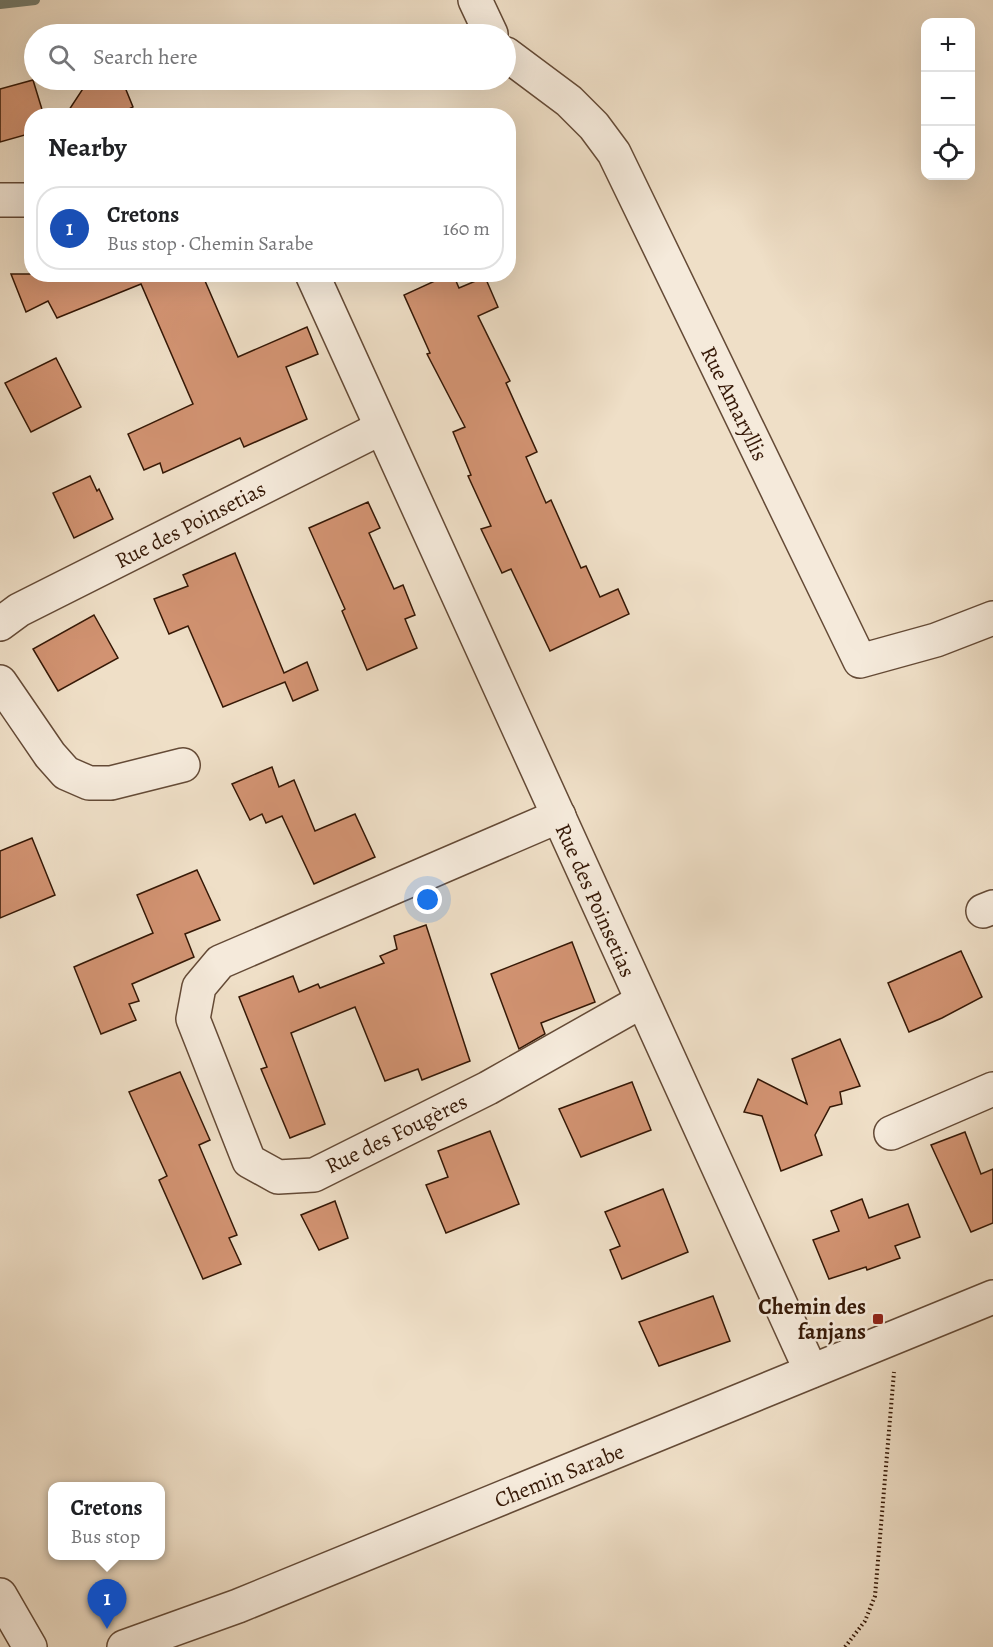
<!DOCTYPE html>
<html lang="en">
<head>
<meta charset="utf-8">
<style>
	body { margin:0; font-family:Alegreya,serif; background:#f6f6f6; color:#202124 }
	.controls { position:absolute; right:18px; top:18px; display:grid; overflow:hidden; border-radius:12px; box-shadow:0 6px 24px #0002 }
	.controls button { width:54px; height:54px; display:grid; place-items:center; padding:0; border:0; border-bottom:2px solid #e0e0e0; background:#fff; color:#202124; font:30px sans-serif }
	.you { position:absolute; left:428px; top:900px; width:21px; height:21px; margin:-15px; border:4px solid #fff; border-radius:50%; background:#1a73e8; box-shadow:0 0 0 9px #1a73e833 }
	.badge { display:grid; place-items:center; width:39px; height:39px; border-radius:50%; background:#0f766e; color:#fff; font-size:20px; font-weight:700 }
	.pin { position:absolute; translate:-50% -50px; filter:drop-shadow(0 2px 3px #0008) }
	.pin::after { content:''; position:absolute; top:32px; width:21px; height:18px; background:inherit; clip-path:polygon(0 0,100% 0,50% 100%) }
	.popup { position:absolute; left:48px; top:1482px; width:117px; height:78px; box-sizing:border-box; display:grid; place-content:center; border-radius:12px; background:#fff; filter:drop-shadow(0 2px 4px #0005); font-size:20px; white-space:nowrap; color:#757577 }
	.popup b { font-size:22px; color:#202124 }
	.popup::after { content:''; position:absolute; left:50%; top:100%; margin-left:-12px; border:12px solid transparent; border-top-color:#fff }
	.list { margin:0; padding:0; list-style:none }
	h2 { display:flex; justify-content:space-between; align-items:center; height:78px; margin:0; padding:0 24px; font-size:26px }
	h2 small { font-size:20px; font-weight:400; color:#757577 }
	.list li { display:grid; grid-template-columns:39px 1fr auto; gap:18px; align-items:center; box-sizing:border-box; height:84px; margin:0 12px 12px; padding:0 12px; border:2px solid #e0e0e0; border-radius:24px }
	.list b { display:block; font-size:22px; white-space:nowrap }
	.list p { margin:0; font-size:20px; white-space:nowrap; color:#757577 }
	.list em { font-size:20px; font-style:normal; color:#757577 }
	.icon { flex:none; width:33px; height:33px; fill:none; stroke:currentColor; stroke-width:2; stroke-linecap:round; stroke-linejoin:round }
	.map { position:relative; flex:none; width:993px; height:1647px; overflow:hidden }
	.search { position:absolute; background:#fff; box-shadow:0 6px 24px #0002; left:24px; top:24px; width:492px; height:66px; display:flex; align-items:center; gap:15px; box-sizing:border-box; padding:0 21px; border-radius:33px; color:#757577; font-size:22px }
	.panel { position:absolute; background:#fff; box-shadow:0 6px 24px #0002; left:24px; top:108px; width:492px; height:174px; border-radius:24px }
	.map>svg:first-child { display:block }
	.lines { fill:none; stroke-linecap:round; stroke-linejoin:round }
	.stream { stroke:#727b6d; stroke-width:10 }
	.building { fill:#d29372; stroke:#351806; stroke-width:1.5 }
	.minor-casing { stroke:#644a36; stroke-width:36 }
	.path { stroke:#351806; stroke-width:4; stroke-dasharray:1.5 3; stroke-linecap:butt }
	.minor { stroke:#f5eadb; stroke-width:33 }
	.poi-dot { fill:#8f2418; stroke:#f5eadb; stroke-width:2 }
	.labels { text-anchor:middle; stroke-width:5; stroke-linejoin:round; paint-order:stroke }
	.street-label { font-size:22px; fill:#351806; stroke:#f5eadb }
	.poi-label { font-size:22px; font-weight:bold; fill:#351806; stroke:#f5eadb; text-anchor:end }
</style>
</head>
<body>
<div class="map">
<svg width="993" height="1647" viewBox="0 0 993 1647">
	<rect width="100%" height="100%" fill="#efdfc7"/>
	<filter id="stains"><feTurbulence type="fractalNoise" baseFrequency=".00333" numOctaves="4"/><feColorMatrix values="0 0 0 0 .2 0 0 0 0 .09 0 0 0 0 .02 0 0 0 .5 -.17"/></filter>
	<radialGradient id="worn" r=".72"><stop offset=".6" stop-color="#630" stop-opacity="0"/><stop offset="1" stop-color="#630" stop-opacity=".3"/></radialGradient>
	<g class="lines">
		<path class="stream" d="M0,4l35,-4"/>
	</g>
	<g class="building">
		<path d="M33,80l11,36h-12v17l-32,9v-53z"/>
		<path d="M104,80h18l11,27 -18,9h-50l19,-29z"/>
		<path d="M11,274h191l36,83 69,-30 11,27 -32,13 21,52 -63,28 -4,-9 -77,35 -3,-10 -16,7 -16,-36 65,-30 -52,-120 -84,34 -9,-17 -22,11z"/>
		<path d="M450,274h3l6,14 26,-11 13,30 -20,9 32,65 -4,2 31,69 -11,5 20,46 5,-3 30,68 5,-2 14,31 18,-8 11,25 -79,37 -39,-82 -9,4 -21,-44 10,-3 -23,-50 3,-1 -18,-43 12,-5 -38,-73 3,-1 -26,-58z"/>
		<path d="M56,358l25,49 -50,25 -26,-49z"/>
		<path d="M90,476l7,15 2,-2 14,30 -39,19 -21,-45z"/>
		<path d="M368,502l12,26 -11,5 25,56 9,-4 12,30 -10,4 12,29 -50,22 -25,-59 3,-2 -36,-81z"/>
		<path d="M235,553l49,120 23,-11 11,28 -25,11 -8,-19 -62,25 -35,-81 -19,8 -15,-35 34,-13 -5,-11z"/>
		<path d="M94,615l24,43 -60,33 -25,-42z"/>
		<path d="M272,767l7,20 15,-7 21,51 40,-17 20,43 -61,27 -32,-68 -16,7 -4,-9 -12,6 -18,-36z"/>
		<path d="M32,838l23,57 -55,23v-67z"/>
		<path d="M197,870l23,50 -35,14 9,23 -62,27 7,17 -10,3 7,16 -35,14 -27,-67 79,-34 -16,-38z"/>
		<path d="M426,925l44,136 -48,19 -4,-11 -33,12 -30,-74 -64,26 34,91 -35,14 -29,-69 6,-2 -28,-70 54,-21 6,16 19,-8 2,4 64,-25 -4,-7 17,-7 -3,-13z"/>
		<path d="M572,942l23,60 -54,21 4,11 -26,15 -28,-75z"/>
		<path d="M961,951l21,46 -40,21 -33,14 -21,-49z"/>
		<path d="M840,1039l20,47 -20,6 2,12 -12,3 -15,28 7,20 -41,16 -19,-55 -18,-4 14,-33 49,25 -15,-45z"/>
		<path d="M180,1072l30,68 -11,5 38,90 -8,3 12,26 -38,15 -44,-99 8,-4 -38,-84z"/>
		<path d="M632,1082l19,48 -70,27 -22,-48z"/>
		<path d="M490,1131l29,73 -73,29 -20,-48 22,-8 -10,-26z"/>
		<path d="M965,1132l16,42 12,-5v54l-22,9 -40,-87z"/>
		<path d="M663,1189l25,63 -66,27 -12,-29 10,-4 -15,-34z"/>
		<path d="M862,1199l7,19 39,-14 12,33 -25,9 5,12 -33,12 -1,-3 -37,12 -16,-39 26,-9 -8,-20z"/>
		<path d="M335,1201l13,37 -29,12 -18,-35z"/>
		<path d="M713,1296l17,45 -71,25 -20,-44z"/>
	</g>
	<g class="lines">
		<g class="minor-casing">
			<g id="minor">
				<path d="M475,0l16,34"/>
				<path d="M506,54l63,47 25,25 20,27 246,508 76,-21 57,-22"/>
				<path d="M0,200h32"/>
				<path d="M312,274l499,1097"/>
				<path d="M0,624l19,-14 362,-182"/>
				<path d="M0,682l50,73 16,18 23,10h22l72,-18"/>
				<path d="M559,816l-339,146 -21,25 -6,32 56,142 29,16 36,-2 174,-87 154,-87"/>
				<path d="M983,911l10,-4"/>
				<path d="M891,1133l102,-44"/>
				<path d="M0,1595l30,52"/>
				<path d="M124,1647l114,-41 755,-309"/>
			</g>
		</g>
		<path class="path" d="M845,1647l20,-26 10,-25 19,-224"/>
		<use href="#minor" class="minor"/>
	</g>
	<rect class="poi-dot" x="872" y="1313" width="12" height="12" rx="3"/>
	<g class="labels">
		<g class="street-label">
			<text transform="translate(735 403) rotate(64)" y="8">Rue Amaryllis</text>
			<text transform="translate(190 524) rotate(-27)" y="8">Rue des Poinsetias</text>
			<text transform="translate(596 900) rotate(66)" y="8">Rue des Poinsetias</text>
			<text transform="translate(396 1133) rotate(-26)" y="8">Rue des Fougères</text>
			<text transform="translate(559 1475) rotate(-22)" y="8">Chemin Sarabe</text>
		</g>
		<g class="poi-label">
			<text x="866" y="1314">Chemin des<tspan x="866" dy="25">fanjans</tspan></text>
		</g>
	</g>
	<rect width="100%" height="100%" filter="url(#stains)"/>
	<rect width="100%" height="100%" fill="url(#worn)"/>
</svg>
<div class="controls">
<button>+</button>
<button>−</button>
<button><svg class="icon" aria-label="locate" viewBox="0 0 24 24"><circle cx="12" cy="12" r="6"/><path d="M12 2v4M12 18v4M2 12h4M18 12h4"/></svg></button>
</div>
<div class="you"></div>
<div class="pin badge" style="left:107px;top:1629px;background:#1a4fb4">1</div>
<div class="popup"><b>Cretons</b>Bus stop</div>
<div class="search"><svg class="icon" aria-label="search" viewBox="0 0 24 24"><circle cx="10" cy="10" r="6"/><path d="M15 15l6 6"/></svg>Search here</div>
<section class="panel">
<h2>Nearby<small></small></h2>
<ul class="list">
<li><span class="badge" style="background:#1a4fb4">1</span><div><b>Cretons</b><p>Bus stop · Chemin Sarabe</p></div><em>160 m</em></li>
</ul>
</section>
</div>
</body>
</html>
